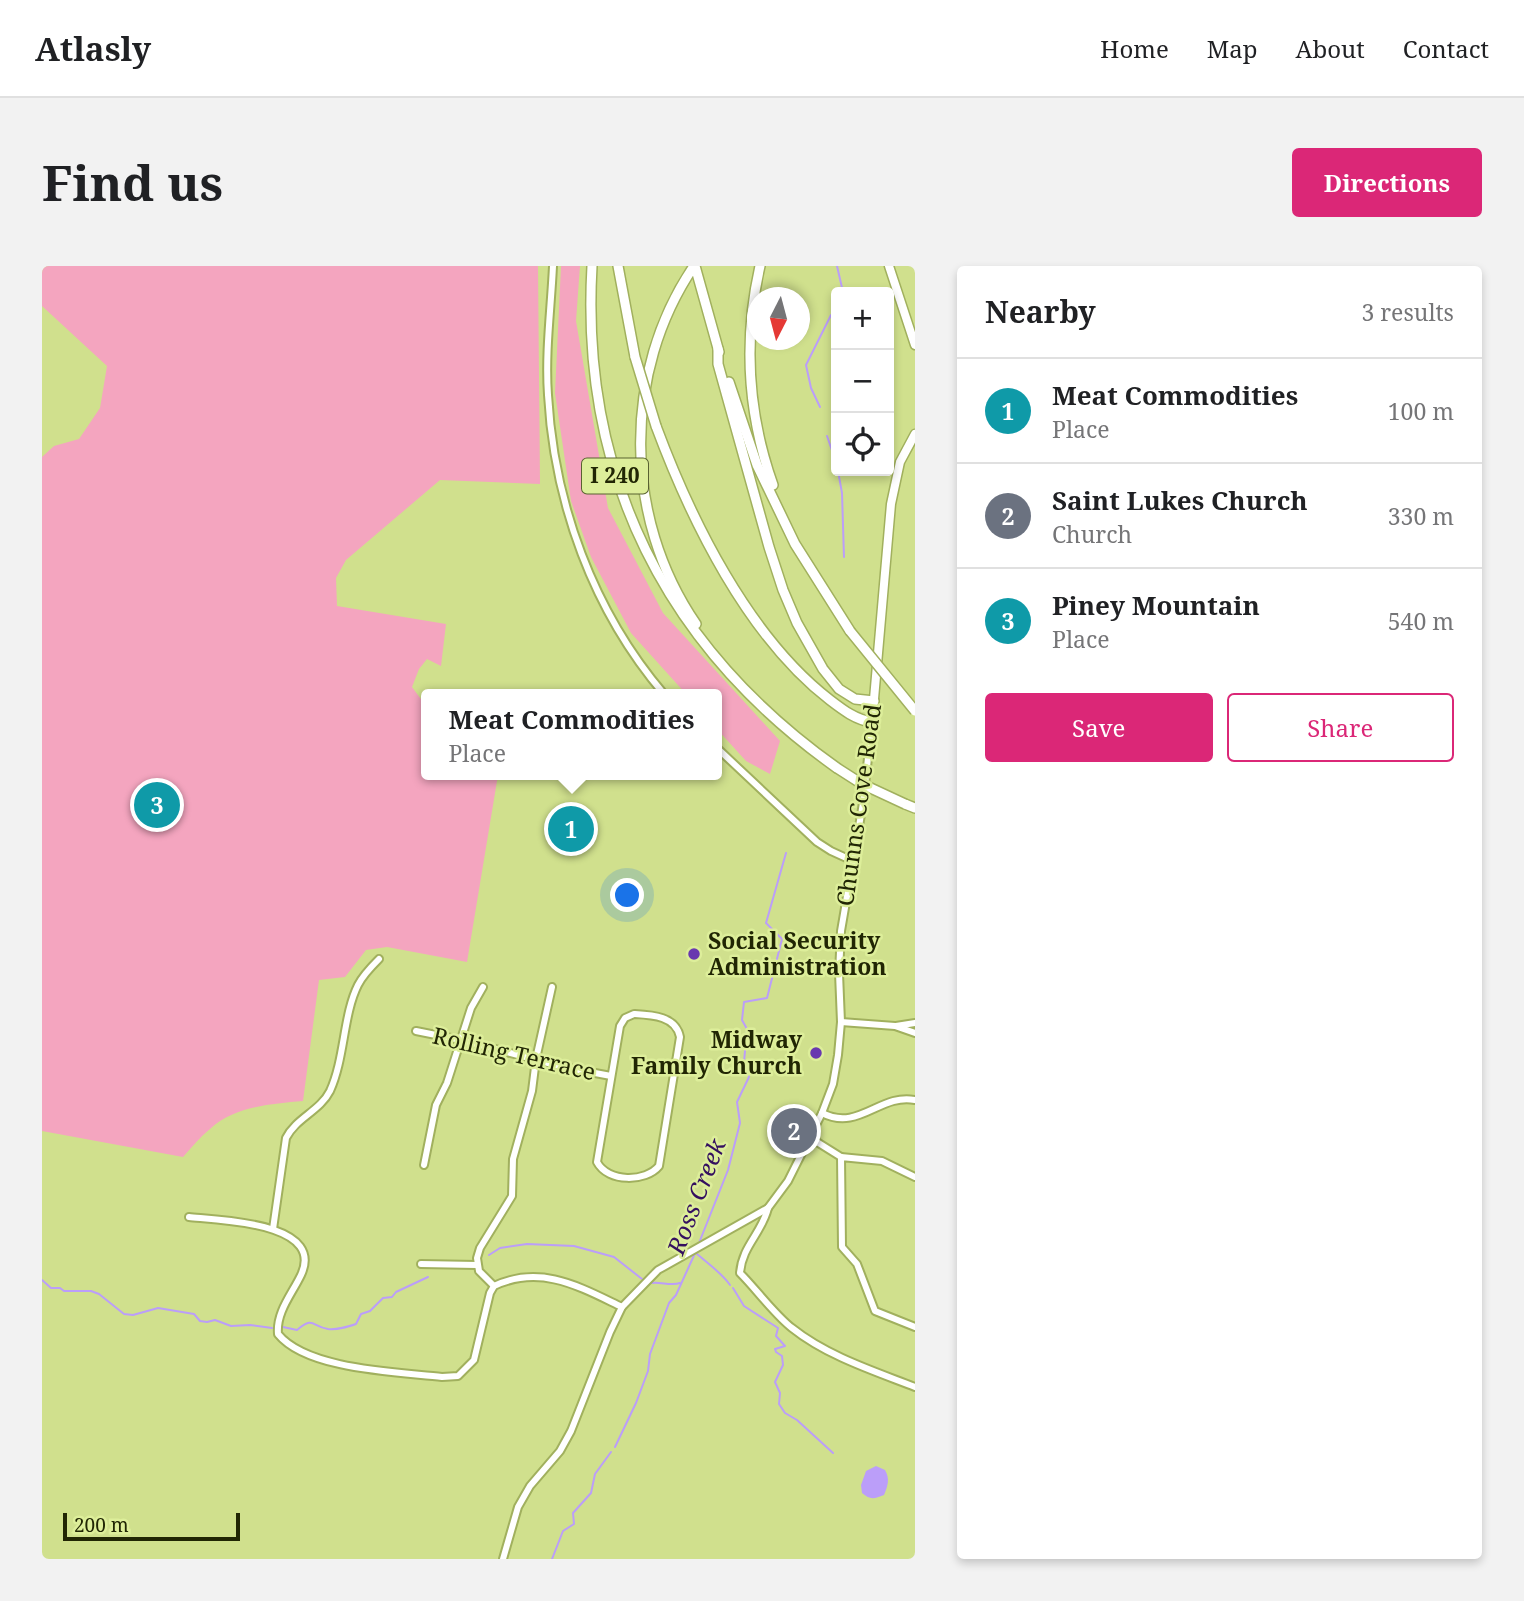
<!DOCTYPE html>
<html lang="en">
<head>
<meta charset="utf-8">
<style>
	body { margin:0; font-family:"Noto Serif",serif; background:#f2f2f2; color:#202124 }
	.controls { position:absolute; right:21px; top:21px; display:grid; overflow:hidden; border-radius:7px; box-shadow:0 4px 10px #0003 }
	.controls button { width:63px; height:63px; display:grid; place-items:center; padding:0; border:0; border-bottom:2px solid #e0e0e0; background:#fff; color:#202124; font:35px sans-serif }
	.compass { position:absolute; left:705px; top:21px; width:63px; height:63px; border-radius:50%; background:#fff; box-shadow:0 4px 10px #0003; rotate:186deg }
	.scale { position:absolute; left:21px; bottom:18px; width:177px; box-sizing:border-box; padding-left:7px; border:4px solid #212604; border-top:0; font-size:19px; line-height:24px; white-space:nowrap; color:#212604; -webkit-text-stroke:5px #ddee9a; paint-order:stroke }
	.you { position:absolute; left:586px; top:630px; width:24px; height:24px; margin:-18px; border:5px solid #fff; border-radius:50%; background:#1a73e8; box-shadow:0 0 0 10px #1a73e833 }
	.badge { display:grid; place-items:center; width:46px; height:46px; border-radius:50%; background:#db2777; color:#fff; font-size:23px; font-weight:700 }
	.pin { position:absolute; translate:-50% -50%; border:4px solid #fff; box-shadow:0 2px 7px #0006 }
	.popup { position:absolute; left:379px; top:423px; width:301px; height:91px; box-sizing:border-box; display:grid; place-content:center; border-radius:7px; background:#fff; filter:drop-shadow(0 2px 5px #0005); font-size:23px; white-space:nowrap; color:#757577 }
	.popup b { font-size:26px; color:#202124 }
	.popup::after { content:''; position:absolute; left:50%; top:100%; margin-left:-14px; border:14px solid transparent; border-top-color:#fff }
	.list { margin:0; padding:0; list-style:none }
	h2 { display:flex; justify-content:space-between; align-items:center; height:91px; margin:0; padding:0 28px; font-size:30px }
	h2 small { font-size:23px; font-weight:400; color:#757577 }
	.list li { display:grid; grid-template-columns:46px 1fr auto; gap:21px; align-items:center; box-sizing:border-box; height:105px; padding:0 28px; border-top:2px solid #e0e0e0 }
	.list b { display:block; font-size:26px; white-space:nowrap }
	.list p { margin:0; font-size:23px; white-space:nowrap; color:#757577 }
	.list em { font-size:23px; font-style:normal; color:#757577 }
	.actions { display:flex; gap:14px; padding:21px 28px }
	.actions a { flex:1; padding:16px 0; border:2px solid #db2777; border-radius:7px; text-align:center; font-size:24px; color:#db2777 }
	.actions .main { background:#db2777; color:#fff }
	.icon { flex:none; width:38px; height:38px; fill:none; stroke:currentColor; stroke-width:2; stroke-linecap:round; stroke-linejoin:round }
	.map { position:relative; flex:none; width:873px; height:1293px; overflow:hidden; border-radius:7px }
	header { display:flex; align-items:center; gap:42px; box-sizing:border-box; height:98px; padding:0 35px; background:#fff; border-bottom:2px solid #e0e0e0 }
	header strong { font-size:33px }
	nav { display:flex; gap:38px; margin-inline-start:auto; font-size:24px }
	.intro { display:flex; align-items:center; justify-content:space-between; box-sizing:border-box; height:168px; padding:0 42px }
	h1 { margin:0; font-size:49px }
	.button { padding:18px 32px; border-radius:7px; background:#db2777; color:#fff; font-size:24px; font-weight:700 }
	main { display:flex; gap:42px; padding:0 42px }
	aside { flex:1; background:#fff; border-radius:7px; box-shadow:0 4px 10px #0003 }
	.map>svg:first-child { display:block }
	.green { fill:#f4a5bf }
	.water { fill:#bb9ef9 }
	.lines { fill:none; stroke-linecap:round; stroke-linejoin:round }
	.stream { stroke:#bb9ef9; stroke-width:2 }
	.minor-casing { stroke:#a1b05e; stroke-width:10 }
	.major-casing { stroke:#a1b05e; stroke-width:11 }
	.highway-casing { stroke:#a1b05e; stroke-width:12 }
	.minor { stroke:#fff; stroke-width:6 }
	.major { stroke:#fff; stroke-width:8 }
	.highway { stroke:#fff; stroke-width:9 }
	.highway-bridge-casing { stroke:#a1b05e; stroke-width:12; stroke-linecap:butt }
	.highway-bridge { stroke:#fff; stroke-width:9 }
	.poi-dot { fill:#6938af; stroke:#ddee9a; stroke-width:2.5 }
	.labels { text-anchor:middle; stroke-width:5; stroke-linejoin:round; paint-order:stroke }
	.shield { fill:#ddee9a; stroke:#596231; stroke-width:2 }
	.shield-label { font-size:21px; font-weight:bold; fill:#212604 }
	.street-label { font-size:23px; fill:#212604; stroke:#ddee9a }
	.poi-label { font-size:23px; font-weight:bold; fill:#212604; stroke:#ddee9a; text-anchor:start }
	.water-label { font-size:24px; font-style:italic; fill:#34105f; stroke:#ddee9a }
</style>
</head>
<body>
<header>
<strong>Atlasly</strong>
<nav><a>Home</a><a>Map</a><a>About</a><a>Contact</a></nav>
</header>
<div class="intro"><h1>Find us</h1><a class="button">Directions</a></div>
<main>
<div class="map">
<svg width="873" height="1293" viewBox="0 0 873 1293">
	<rect width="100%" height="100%" fill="#d0e08d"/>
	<g class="green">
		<path d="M0,0h496l2,218 -100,-4 -94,80 -10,18 1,28 109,18 -5,42 -14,-7 -8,10 -7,18 14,19v69h72l-31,187 -80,-15 -21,3 -21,27 -26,3 -16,121c-32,3 -69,5 -93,28 -10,8 -18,18 -27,28l-141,-26v-674l12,-11 25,-7 21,-31 7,-42 -65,-60z"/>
		<path d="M519,0h19l-4,55 32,187 55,105 117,128 -10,33 -24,-13 -30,-33v-34h-30l-55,-61 -40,-76 -20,-56 -16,-108z"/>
	</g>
	<path class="water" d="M834,1200l9,4c5,9 3,15 -1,25 -10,4 -14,5 -22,-2l-1,-8 5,-14z"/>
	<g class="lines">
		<g class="stream">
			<path d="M795,0l6,26"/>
			<path d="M778,141l-9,-19 -5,-23 25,-50 5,-3"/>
			<path d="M785,170l9,26"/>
			<path d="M796,205l4,22 2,64"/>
			<path d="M657,977l29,-73 12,-47 -3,-21 12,-25 -5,-15 3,-33 -5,-9 2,-18 23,-4 15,-59 -16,-16 20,-70"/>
			<path d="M654,987c11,10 26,20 34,32"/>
			<path d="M447,989l11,-7 27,-4 47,2 40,11 28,22"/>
			<path d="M0,1014l9,8h9l4,3h27l8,3 25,20 9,1 25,-7 36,6 6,7 7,1 8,-2 16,6 19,-1 22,3"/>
			<path d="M610,1017c9,-1 20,3 28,0"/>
			<path d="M691,1022l11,18 34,22 -2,8 9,10 -10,3 1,3 6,4 1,9 -8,17 5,11 -1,11 6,9 12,7 36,33"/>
			<path d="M241,1061l14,3c17,-14 14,-4 31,-1 10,1 19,-2 28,-5l5,-10 9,-3 13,-13 9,-1 4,-5 32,-15"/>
			<path d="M573,1181l21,-44 12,-32 2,-17 19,-51 7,-8 20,-44"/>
			<path d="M510,1293l11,-28 11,-7 -1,-11 18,-20 4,-19 16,-22"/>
		</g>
		<g class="minor-casing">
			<g id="minor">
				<path d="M511,0c-2,43 -8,86 -5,129 6,108 45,216 116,299"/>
				<path d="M674,481l101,95 14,9 22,10"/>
				<path d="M592,748c18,1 42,2 46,23l-21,129c-13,16 -51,17 -62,-4l23,-136 5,-8z"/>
				<path d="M799,756l54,4 20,7"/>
				<path d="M854,760l19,-3"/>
				<path d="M374,765l45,9 102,27 48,9"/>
				<path d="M780,847c37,19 58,-20 93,-13"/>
				<path d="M767,871l32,20"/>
				<path d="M382,899l12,-60 11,-22 24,-75 12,-21"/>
				<path d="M873,911l-33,-16 -41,-4 1,90 15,17 18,47 40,16"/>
				<path d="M726,942c-6,25 -26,38 -28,65 16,16 35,42 52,55 35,28 82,43 123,59"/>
				<path d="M147,951c29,3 137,5 112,58 -9,19 -25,37 -23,59 29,36 121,38 164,43l16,-1 16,-16 16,-67 4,-7c47,-22 86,1 128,21"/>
				<path d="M231,963l13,-91c10,-20 34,-27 44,-47 15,-33 13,-76 28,-106 5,-10 13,-18 21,-26"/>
				<path d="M379,998l56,1"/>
				<path d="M452,1020l-15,-15 -2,-13 3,-10 32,-52 1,-37 19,-68 4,-32 16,-72"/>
				<path d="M461,1293l15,-52 12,-21 30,-35 11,-20 39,-99 12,-25 36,-37 110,-62 20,-27 34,-68 11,-29 5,-29 3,-33 -2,-49 2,-42 22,-128 9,-81"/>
			</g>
		</g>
		<g class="major-casing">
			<g id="major">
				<path d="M847,0l26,79"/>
				<path d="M830,456l19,-218 9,-42 15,-28"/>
			</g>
		</g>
		<g class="highway-casing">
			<g id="highway">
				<path d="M550,0c-12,210 74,381 245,502"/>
				<path d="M576,0l17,91"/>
				<path d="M652,0c-72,106 -71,252 2,358"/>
				<path d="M653,0l24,86"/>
				<path d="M718,0c-17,75 -13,146 13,219"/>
				<path d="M676,83v15l51,183 14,43 14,33 26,46 16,20 16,10 19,2"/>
				<path d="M687,116l28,83 38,79 55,87"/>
				<path d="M614,160c35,94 92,211 174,274 13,10 26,20 42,22"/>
				<path d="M863,538l10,4"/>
			</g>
		</g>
		<use href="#minor" class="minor"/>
		<use href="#major" class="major"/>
		<use href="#highway" class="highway"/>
		<g class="highway-bridge-casing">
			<g id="highway-bridge">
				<path d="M593,91l21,69"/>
				<path d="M808,365l65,80"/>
				<path d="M795,502l25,16 43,20"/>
			</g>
		</g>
		<use href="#highway-bridge" class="highway-bridge"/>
	</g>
	<g class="poi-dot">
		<circle cx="652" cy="688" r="7"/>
		<circle cx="774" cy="787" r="7"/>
	</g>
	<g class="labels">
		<rect class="shield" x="540" y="192.5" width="66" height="35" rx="5"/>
		<g class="shield-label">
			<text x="573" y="217">I 240</text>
		</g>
		<g class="street-label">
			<text transform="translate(817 539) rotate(-82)" y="8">Chunns Cove Road</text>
			<text transform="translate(472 788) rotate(13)" y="8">Rolling Terrace</text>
		</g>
		<g class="poi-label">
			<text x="666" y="683">Social Security<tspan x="666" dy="26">Administration</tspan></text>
			<text x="760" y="782" text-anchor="end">Midway<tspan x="760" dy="26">Family Church</tspan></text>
		</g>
		<g class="water-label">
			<text transform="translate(655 931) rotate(-69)" y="8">Ross Creek</text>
		</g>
	</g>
</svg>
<div class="controls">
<button>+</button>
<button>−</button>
<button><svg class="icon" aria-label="locate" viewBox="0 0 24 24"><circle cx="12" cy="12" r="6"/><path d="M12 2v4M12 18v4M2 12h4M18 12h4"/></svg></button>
</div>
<svg class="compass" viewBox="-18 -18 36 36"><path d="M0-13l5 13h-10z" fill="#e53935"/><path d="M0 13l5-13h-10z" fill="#757577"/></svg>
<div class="scale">200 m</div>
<div class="you"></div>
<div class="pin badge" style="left:529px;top:563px;background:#0f9aa8">1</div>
<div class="popup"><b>Meat Commodities</b>Place</div>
<div class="pin badge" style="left:752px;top:865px;background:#6b7280">2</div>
<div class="pin badge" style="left:115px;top:539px;background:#0f9aa8">3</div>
</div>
<aside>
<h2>Nearby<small>3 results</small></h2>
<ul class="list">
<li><span class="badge" style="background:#0f9aa8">1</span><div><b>Meat Commodities</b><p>Place</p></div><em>100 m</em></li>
<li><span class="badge" style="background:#6b7280">2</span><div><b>Saint Lukes Church</b><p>Church</p></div><em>330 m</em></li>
<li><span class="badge" style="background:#0f9aa8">3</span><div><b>Piney Mountain</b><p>Place</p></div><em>540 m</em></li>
</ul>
<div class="actions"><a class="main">Save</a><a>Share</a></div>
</aside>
</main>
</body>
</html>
